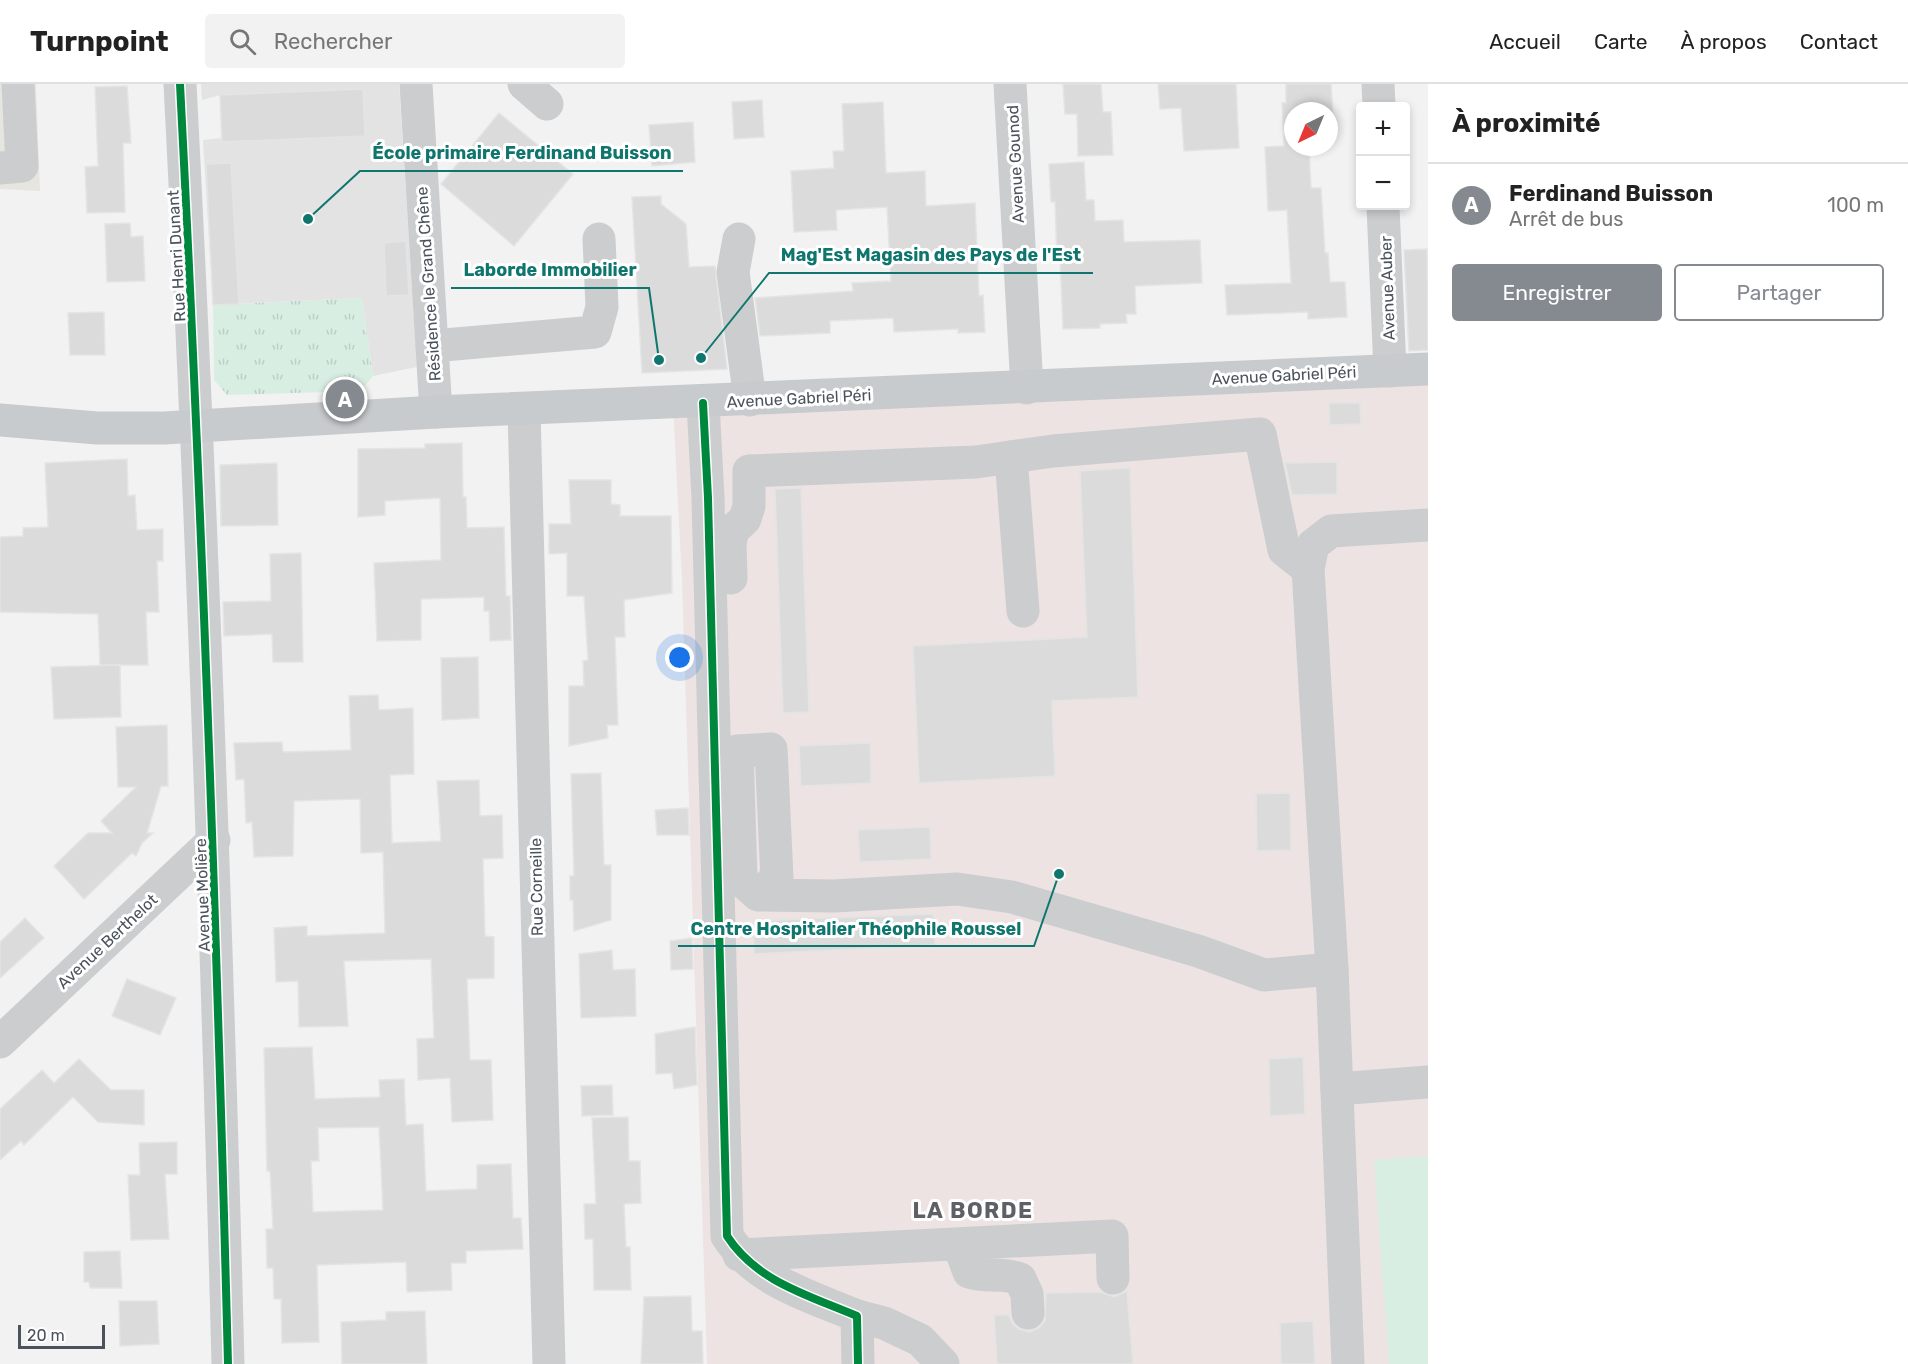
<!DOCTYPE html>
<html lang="fr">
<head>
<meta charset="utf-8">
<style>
	body { margin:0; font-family:Rubik,sans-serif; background:#f2f2f2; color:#222 }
	.controls { position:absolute; right:18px; top:18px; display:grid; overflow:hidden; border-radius:6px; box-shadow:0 3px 9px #0003 }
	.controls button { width:54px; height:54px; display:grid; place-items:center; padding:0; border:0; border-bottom:2px solid #e0e0e0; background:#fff; color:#222; font:30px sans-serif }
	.compass { position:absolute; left:1284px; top:18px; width:54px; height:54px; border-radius:50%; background:#fff; box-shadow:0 3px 9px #0003; rotate:223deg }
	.scale { position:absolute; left:18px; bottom:15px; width:87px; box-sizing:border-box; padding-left:6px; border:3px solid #4a525c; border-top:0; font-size:16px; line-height:21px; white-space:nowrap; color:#4a525c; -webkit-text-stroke:4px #fff; paint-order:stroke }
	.you { position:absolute; left:680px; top:574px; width:21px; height:21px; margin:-15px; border:4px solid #fff; border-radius:50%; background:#1a73e8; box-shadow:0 0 0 9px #1a73e833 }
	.badge { display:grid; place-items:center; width:39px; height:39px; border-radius:50%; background:#858a90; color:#fff; font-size:20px; font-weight:700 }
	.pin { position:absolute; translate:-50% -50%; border:3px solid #fff; box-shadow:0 2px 6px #0006 }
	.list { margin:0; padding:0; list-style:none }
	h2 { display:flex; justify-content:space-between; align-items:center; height:78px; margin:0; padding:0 24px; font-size:26px }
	h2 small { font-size:20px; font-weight:400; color:#767676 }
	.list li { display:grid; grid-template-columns:39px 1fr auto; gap:18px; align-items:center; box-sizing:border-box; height:84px; padding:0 24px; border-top:2px solid #e0e0e0 }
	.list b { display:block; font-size:22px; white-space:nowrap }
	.list p { margin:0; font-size:20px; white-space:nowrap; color:#767676 }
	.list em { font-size:20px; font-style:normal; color:#767676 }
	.actions { display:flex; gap:12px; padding:18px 24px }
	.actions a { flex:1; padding:14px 0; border:2px solid #858a90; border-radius:6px; text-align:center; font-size:21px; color:#858a90 }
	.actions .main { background:#858a90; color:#fff }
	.icon { flex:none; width:33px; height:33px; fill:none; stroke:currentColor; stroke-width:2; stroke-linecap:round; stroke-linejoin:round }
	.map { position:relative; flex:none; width:1428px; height:1280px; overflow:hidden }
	header { display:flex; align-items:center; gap:36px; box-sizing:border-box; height:84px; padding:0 30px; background:#fff; border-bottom:2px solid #e0e0e0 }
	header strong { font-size:28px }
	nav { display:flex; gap:33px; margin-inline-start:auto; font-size:21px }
	.search { width:420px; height:54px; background:#f2f2f2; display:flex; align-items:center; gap:15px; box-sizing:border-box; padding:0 21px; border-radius:6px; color:#767676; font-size:22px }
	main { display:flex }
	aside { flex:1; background:#fff }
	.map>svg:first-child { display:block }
	.commercial { fill:#e6e5e0 }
	.education { fill:#e4e3e3 }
	.medical { fill:#ece3e2 }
	.green { fill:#d9eee3 }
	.park { fill:url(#park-tufts) }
	.building { fill:#dbdbdc; stroke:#e3e4e4; stroke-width:1.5; fill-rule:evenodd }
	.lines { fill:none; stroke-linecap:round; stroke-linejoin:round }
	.minor { stroke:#cbcdcf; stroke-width:33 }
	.major { stroke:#c8cbcd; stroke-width:33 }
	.cycleway-casing { stroke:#fff; stroke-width:11 }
	.cycleway { stroke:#00873e; stroke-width:8 }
	.labels { text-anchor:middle; stroke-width:6; stroke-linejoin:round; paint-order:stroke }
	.street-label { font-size:16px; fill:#4a525c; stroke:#fff }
	.district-label { font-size:22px; font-weight:bold; letter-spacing:1.5px; fill:#5e6065; stroke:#fff }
	.leader { fill:none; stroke:#0f766e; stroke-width:2 }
	.callout-dot { fill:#0f766e; stroke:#fff; stroke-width:2 }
	.callout-label { font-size:18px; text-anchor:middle; font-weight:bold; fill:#0f766e; stroke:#fff; stroke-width:6; stroke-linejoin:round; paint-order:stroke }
</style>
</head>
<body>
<header>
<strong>Turnpoint</strong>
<div class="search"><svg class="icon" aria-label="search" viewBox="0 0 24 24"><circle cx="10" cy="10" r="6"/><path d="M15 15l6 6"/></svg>Rechercher</div>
<nav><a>Accueil</a><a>Carte</a><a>À propos</a><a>Contact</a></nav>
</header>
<main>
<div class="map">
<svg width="1428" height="1280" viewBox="0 0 1428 1280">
	<defs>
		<pattern id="park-tufts" width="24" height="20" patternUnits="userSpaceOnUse" patternTransform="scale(1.5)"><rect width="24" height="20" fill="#d9eee3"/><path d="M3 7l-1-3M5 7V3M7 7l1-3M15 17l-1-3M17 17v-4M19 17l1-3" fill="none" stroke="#bccec5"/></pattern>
	</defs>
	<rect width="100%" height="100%" fill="#f2f2f2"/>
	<path class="commercial" d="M0,0h36l4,107 -40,-2z"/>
	<path class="education" d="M201,0h198l18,283 -44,9 -11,-78 -149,7 -10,-165 18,-2 -1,-43 -18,5z"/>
	<path class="medical" d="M1428,287v993h-721l-25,-784 -9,-176z"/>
	<path class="green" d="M1428,1072v208h-39l-15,-204z"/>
	<path class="park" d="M362,214l11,78 -12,15 -134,4 -13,-15 -1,-75z"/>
	<g class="building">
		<path d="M1063,0h38l2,28h8l2,43 -35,1 -1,-42h-12z"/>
		<path d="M1158,0h78l3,64 -55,3 -3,-43 -21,1z"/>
		<path d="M1286,0h45l2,32h-4v-5h-36v36h16l2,41h10l4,65h3l2,29h15l2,35 -39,2v-7l-81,3 -2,-30 66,-2 -4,-73 -19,1 -3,-64 19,-1 -2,-43h4z"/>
		<path d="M127,2l4,57h-8l2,69 -38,1 -2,-46 13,-1 -3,-79z"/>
		<path d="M363,5l2,47 -143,6 -2,-47z"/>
		<path d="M762,16l2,37 -30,2 -2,-37z"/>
		<path d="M883,18l3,71 39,-2 1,35 49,-3 4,93 4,-1 2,37 -27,1v-4l-64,3 -1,-14 -63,3v12l-70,3 -5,-38 98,-7 -1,-8 39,-2 -4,-74 -51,3 1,20 -43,2 -3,-61 43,-3 -1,-17h11l-2,-47z"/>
		<path d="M499,29l74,61 -59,72 -73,-62z"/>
		<path d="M693,38l2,40 -43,4 -3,-41z"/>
		<path d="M1084,78l2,38h8l1,21 28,-1 1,22 76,-2 2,43 -67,3 1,28h-10l1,9 -27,1v4l-37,1 -3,-70h-3l-2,-57h-4l-2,-38z"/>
		<path d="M231,79l8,141 -26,1 -7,-141z"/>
		<path d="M661,112v8l25,20 3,43 26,-1 12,103 -85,4 -10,-176z"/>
		<path d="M130,139l1,14 12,-1 2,45 -38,1 -2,-58z"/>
		<path d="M406,157l3,54 -23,1 -2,-53z"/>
		<path d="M1427,165l1,101 -19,1 -5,-101z"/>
		<path d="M104,228l1,43h-35l-2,-42z"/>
		<path d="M1329,319h31l1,21 -31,1z"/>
		<path d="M462,359l1,54h3l1,31 37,-1 2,69h4l1,44 -21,1 -1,-30h-5v-14l-63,2v41l-44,1 -3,-78 67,-3 -1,-62 -55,3v14l-27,2v-68l67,-1v-4z"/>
		<path d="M127,375l1,37 7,-1 2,35 26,-1v32h-6l2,51h-13l2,53h-48l-2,-51 -98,-2v-75l23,-1v-8l25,-1 -3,-64z"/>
		<path d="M1337,378v32l-45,1 -7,-32z"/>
		<path d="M277,379l1,62 -57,1 -1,-61z"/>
		<path d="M1130,384l8,229 -86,4 3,75 -136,7 -6,-137 174,-9 -7,-166z"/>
		<path d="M569,396h42v24l9,1v11h51l1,77 -48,7 1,37h-10l3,88h-11l1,13 -39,8v-60h15l-1,-25 5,-1 -4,-64h-17v-43l-18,1v-30h22z"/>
		<path d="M801,404l8,224 -26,1 -8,-224z"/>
		<path d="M301,469l2,109h-30l-1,-28 -48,2 -1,-34 48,-1 -1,-47z"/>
		<path d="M478,573l1,61 -37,2 -1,-62z"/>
		<path d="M120,581l1,52 -67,2 -3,-52z"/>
		<path d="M378,611l1,15 34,-2 1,66 -24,1 2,68 49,-2 -4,-60 42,-1 1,36 22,-1 1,43 -20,1 2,77 9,1v41l-27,1 3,81h21l2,60 -41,2 -2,-44 -32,2 -1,-41 17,-1 -3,-79 -87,2 4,65 -49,1 -1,-46 -22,1 -2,-54 33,-2v10l78,-3 -2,-81 -22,1 -1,-54 -66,2 -1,55 -39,1 -2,-35 -6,1 -2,-44 -8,1 -2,-37 48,-1 1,10 68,-2 -2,-54z"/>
		<path d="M167,641l1,61h-7l-14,47h6l-11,10 -6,13 -4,-3 -48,46 -30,-33 34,-33h24l-11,-12 35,-34h-18l-2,-60z"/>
		<path d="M870,659l1,40 -70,3 -2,-40z"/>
		<path d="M601,689l3,92h7v55l-37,11 -1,-31h-3v-24h4l-3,-102z"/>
		<path d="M1290,709l1,57 -34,1 -1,-57z"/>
		<path d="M688,724l1,27h-32l-2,-25z"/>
		<path d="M930,743l1,32 -71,3 -2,-32z"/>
		<path d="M933,830l2,31 -181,9v-33z"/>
		<path d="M25,834l19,20 -44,40v-36z"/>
		<path d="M692,854l1,31 -22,1 -1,-29z"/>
		<path d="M612,866l1,20 22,-1 1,47 -55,2 -2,-64z"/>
		<path d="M127,895l49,19 -16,37 -48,-19z"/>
		<path d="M695,943l2,58 -23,4 -2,-16 -16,1 -1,-40z"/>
		<path d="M312,963l3,52 65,-2 -1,-17 25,-1 2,46 17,-1 3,67 51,-2v-24l34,-1 2,54h8l2,31 -57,2v12h-15l1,27 -45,2 -1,-30 -89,3 2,77 -37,1 -1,-44h-7l-1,-31h-6l-1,-39h7l-3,-58h-3l-3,-123zM379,1043l4,83 -70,2 -2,-51h8l-1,-33z"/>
		<path d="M1303,973l2,57 -35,2 -1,-57z"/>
		<path d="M79,975l32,31h33v35l-46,-3 -25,-25 -49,48 -3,-4 -21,19v-51l42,-39 12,13z"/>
		<path d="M612,1001l1,30 -31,1 -1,-30z"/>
		<path d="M628,1033l1,44h11l1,42 -17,1 2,43h4l1,43h-37l-1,-51h-8l-1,-35h12l-4,-86z"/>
		<path d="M177,1058v32h-12l4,65 -38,1 -3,-65h12l-1,-32z"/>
		<path d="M120,1167l2,37h-32l-1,-6h-5v-30z"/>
		<path d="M1127,1207l6,73h-136l-3,-49h15l3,8 7,6 11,3 9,-4 6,-7 1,-28 55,-1 13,5z"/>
		<path d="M691,1212l1,35h10l1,33h-62l3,-67z"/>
		<path d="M119,1217h38l2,43 -39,2z"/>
		<path d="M425,1227l2,53h-85l-1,-42 45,-2v-8z"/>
		<path d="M1313,1237l2,43h-34l-1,-41z"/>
	</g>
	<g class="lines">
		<g class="minor">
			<path d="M180,0c22,426 37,853 48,1280"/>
			<path d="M416,0l20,328"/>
			<path d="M524,0l23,20"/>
			<path d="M1010,0l17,304"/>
			<path d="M1378,0l1,22"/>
			<path d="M0,84l22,-2 -4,-82"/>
			<path d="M1383,122l7,165"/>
			<path d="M739,155l-6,33 17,128"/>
			<path d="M432,262l163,-14 7,-25 -3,-68"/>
			<path d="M703,319l5,95 19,738c30,46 81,59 130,80l1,48"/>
			<path d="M524,326l25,954"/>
			<path d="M1011,373l12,154"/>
			<path d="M731,494l-1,-35 3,-13 12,-11 4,-13v-35l227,-9 77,-11 207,-17 24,116 24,19"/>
			<path d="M758,811l19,-17 -6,-129 -34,2 4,129 17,15 76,1 123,-7 55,8 186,54 66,24 68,-6"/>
			<path d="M0,958l214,-202"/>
			<path d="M1337,1005l91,-7"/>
			<path d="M964,1160l-1,12 6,16c17,6 34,0 51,7l7,15 1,19"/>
			<path d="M739,1171l373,-19 1,42"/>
			<path d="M857,1232l27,7 36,17 23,24"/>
			<path d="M1348,1280l-16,-395 -24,-400 5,-24 18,-14 97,-6"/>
		</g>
		<path class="major" d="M0,336l97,8h67l272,-16 992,-43"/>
		<g class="cycleway-casing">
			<g id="cycleway">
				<path d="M180,0c22,426 37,853 48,1280"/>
				<path d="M703,319l5,95 19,738c30,46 81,59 130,80l1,48"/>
			</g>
		</g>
		<use href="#cycleway" class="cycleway"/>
	</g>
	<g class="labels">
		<g class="street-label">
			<text transform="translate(1015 80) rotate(-93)" y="6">Avenue Gounod</text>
			<text transform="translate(176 172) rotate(-93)" y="6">Rue Henri Dunant</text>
			<text transform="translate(428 200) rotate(-94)" y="6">Résidence le Grand Chêne</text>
			<text transform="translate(1387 204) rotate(-92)" y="6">Avenue Auber</text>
			<text transform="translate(1284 291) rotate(-3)" y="6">Avenue Gabriel Péri</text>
			<text transform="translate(799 314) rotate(-3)" y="6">Avenue Gabriel Péri</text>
			<text transform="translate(536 803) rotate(-91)" y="6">Rue Corneille</text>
			<text transform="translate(202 811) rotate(-92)" y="6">Avenue Molière</text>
			<text transform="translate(107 857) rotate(-43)" y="6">Avenue Berthelot</text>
		</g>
		<g class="district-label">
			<text x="973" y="1134">LA BORDE</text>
		</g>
	</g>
	<path class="leader" d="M308 135L360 87H683M701 274L769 189H1093M659 276L649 204H451M1059 790L1034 862H678"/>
	<g class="callout-dot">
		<circle cx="308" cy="135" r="6"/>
		<circle cx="701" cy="274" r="6"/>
		<circle cx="659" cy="276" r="6"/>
		<circle cx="1059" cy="790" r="6"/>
	</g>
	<g class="callout-label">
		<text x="522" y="75">École primaire Ferdinand Buisson</text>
		<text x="931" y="177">Mag'Est Magasin des Pays de l'Est</text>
		<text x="550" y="192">Laborde Immobilier</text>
		<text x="856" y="851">Centre Hospitalier Théophile Roussel</text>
	</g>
</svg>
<div class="controls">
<button>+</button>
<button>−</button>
</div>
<svg class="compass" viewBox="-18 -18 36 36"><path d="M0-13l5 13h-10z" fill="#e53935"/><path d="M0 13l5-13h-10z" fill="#767676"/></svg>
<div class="scale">20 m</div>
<div class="you"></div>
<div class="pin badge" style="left:345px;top:315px">A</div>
</div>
<aside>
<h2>À proximité<small></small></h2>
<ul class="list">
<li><span class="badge">A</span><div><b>Ferdinand Buisson</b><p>Arrêt de bus</p></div><em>100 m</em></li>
</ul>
<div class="actions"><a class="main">Enregistrer</a><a>Partager</a></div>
</aside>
</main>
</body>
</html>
